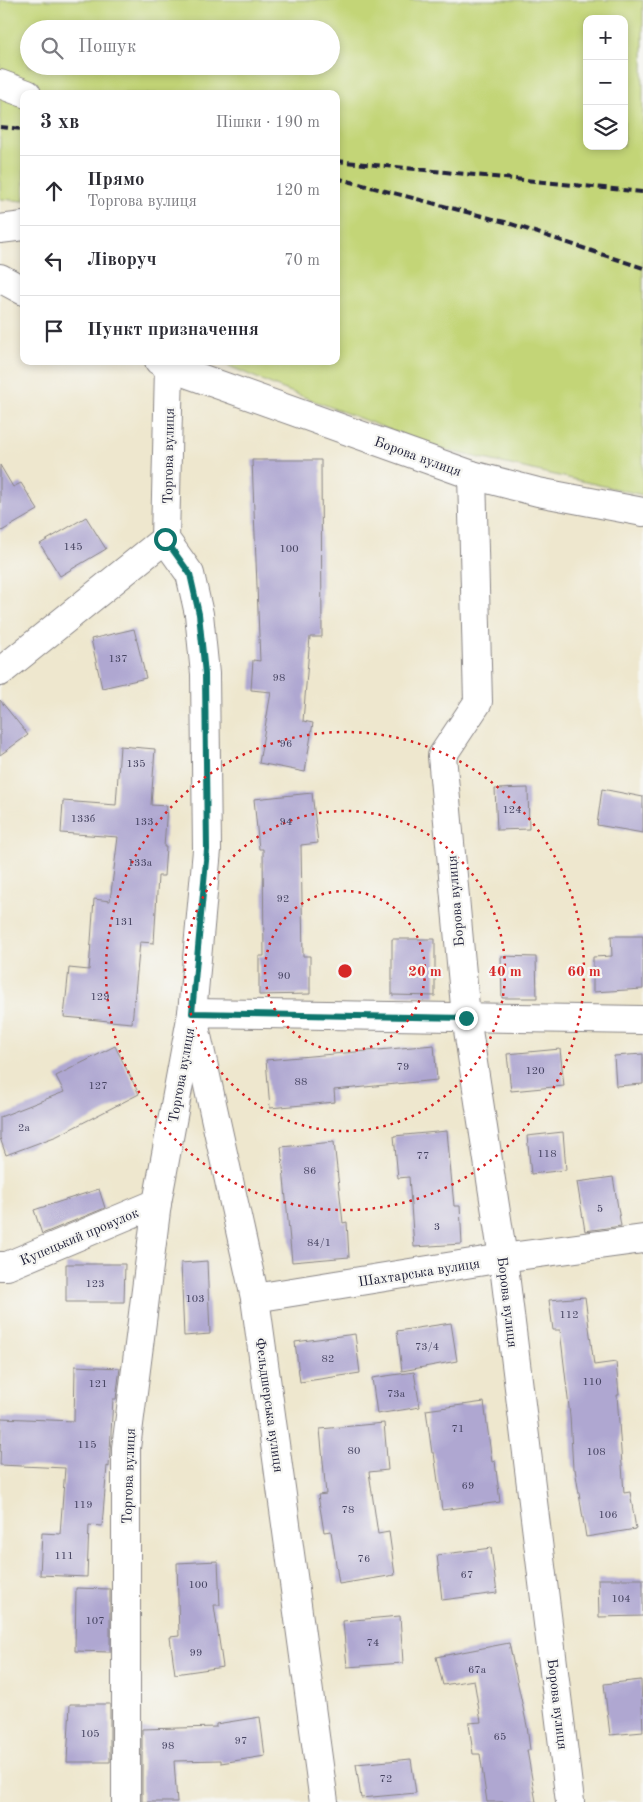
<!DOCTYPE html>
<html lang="uk">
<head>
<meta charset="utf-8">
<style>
	body { margin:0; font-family:"Old Standard TT",serif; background:#f7f7f7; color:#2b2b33 }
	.controls { position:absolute; right:15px; top:15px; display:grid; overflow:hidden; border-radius:10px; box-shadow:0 2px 8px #0003 }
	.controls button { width:45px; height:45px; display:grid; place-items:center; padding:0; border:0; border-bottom:1px solid #e1e1e2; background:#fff; color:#2b2b33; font:25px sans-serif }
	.stop { position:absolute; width:15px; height:15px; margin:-11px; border:4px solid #0f766e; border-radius:50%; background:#fff }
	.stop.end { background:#0f766e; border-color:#fff; box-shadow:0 1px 5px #0008 }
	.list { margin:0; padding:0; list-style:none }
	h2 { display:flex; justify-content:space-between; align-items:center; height:65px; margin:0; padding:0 20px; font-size:21px }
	h2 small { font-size:16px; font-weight:400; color:#7c7c81 }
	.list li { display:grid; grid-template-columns:32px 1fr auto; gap:15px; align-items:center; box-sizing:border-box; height:70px; padding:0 20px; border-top:1px solid #e1e1e2 }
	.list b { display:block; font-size:19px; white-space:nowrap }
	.list p { margin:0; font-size:16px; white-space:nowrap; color:#7c7c81 }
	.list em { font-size:16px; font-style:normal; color:#7c7c81 }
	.icon { flex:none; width:28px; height:28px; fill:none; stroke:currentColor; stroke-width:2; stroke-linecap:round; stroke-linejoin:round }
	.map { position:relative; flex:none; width:643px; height:1802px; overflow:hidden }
	.search { position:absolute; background:#fff; box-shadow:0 2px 8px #0003; left:20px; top:20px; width:320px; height:55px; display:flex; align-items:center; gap:12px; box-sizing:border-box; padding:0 18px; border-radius:28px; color:#7c7c81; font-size:19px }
	.panel { position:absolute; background:#fff; box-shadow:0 2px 8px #0003; left:20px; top:90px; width:320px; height:275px; border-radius:10px }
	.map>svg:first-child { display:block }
	.green { fill:#c3d577; stroke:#727c59; fill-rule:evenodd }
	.building { fill:#afa7d1 }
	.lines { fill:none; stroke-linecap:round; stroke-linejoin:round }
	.street-casing { stroke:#888484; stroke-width:30 }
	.street { stroke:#fff; stroke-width:28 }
	.rail { stroke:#22223b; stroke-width:4; stroke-dasharray:8 4; stroke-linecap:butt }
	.route { stroke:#0f766e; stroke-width:6 }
	.ring { fill:none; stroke:#d62828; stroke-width:2.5; stroke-dasharray:2.5 5 }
	.labels { text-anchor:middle; stroke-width:4.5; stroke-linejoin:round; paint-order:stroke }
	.number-label { font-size:11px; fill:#454360 }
	.street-label { font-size:14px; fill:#22223b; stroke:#f6f6f2 }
	.centre { fill:#d62828; stroke:#f6f6f2; stroke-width:2.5 }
	.ring-label { font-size:15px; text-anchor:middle; font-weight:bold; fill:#d62828; stroke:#f6f6f2; stroke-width:4.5; stroke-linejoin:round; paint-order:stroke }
</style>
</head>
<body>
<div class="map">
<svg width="643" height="1802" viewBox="0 0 643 1802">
	<rect width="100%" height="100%" fill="#f6f6f2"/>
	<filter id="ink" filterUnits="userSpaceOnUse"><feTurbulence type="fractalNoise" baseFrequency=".02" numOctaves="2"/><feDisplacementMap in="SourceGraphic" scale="10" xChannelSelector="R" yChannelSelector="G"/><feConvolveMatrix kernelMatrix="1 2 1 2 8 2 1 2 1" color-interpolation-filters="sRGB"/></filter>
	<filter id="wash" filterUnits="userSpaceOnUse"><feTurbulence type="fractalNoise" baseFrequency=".0096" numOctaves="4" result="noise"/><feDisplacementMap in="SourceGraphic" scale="20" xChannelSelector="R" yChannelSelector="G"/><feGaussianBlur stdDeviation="1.12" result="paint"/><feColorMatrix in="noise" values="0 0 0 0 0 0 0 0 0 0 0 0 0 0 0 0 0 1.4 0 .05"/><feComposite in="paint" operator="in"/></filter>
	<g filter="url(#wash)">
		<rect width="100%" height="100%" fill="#eee7ce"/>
		<path class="green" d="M0,0h643v495l-203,-46 -162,-62 -61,-26h119v-267h-312v107l-24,-2zM587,19h37v127h-37zM29,29h302v37h-302z"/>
		<g id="blocks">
			<g class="building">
				<path d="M252,460h69l1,177h-12l-7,84 10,2 -8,49 -46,-9 12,-71 -20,-2 2,-30 7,1z"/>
				<path d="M0,465l13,22 8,-4 17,27 -38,22z"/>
				<path d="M86,517l20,32 -46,27 -20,-32z"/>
				<path d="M134,629l12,49 -44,10 -11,-49z"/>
				<path d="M0,700l28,35 -28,20z"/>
				<path d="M120,746l35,3 -4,56 16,1 -3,41h2l-2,29h-6l-4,67 -14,-1 -8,81 -68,-6 5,-49 20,2 5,-71 16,2 8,-64 -57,-4 2,-32 53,4z"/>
				<path d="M528,788l1,41 -32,1 -2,-41z"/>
				<path d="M602,789l41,8v36l-46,-8z"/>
				<path d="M312,793l6,50 -17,2 2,111h7v38l-51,1v-39h5l-1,-107h-4l-5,-50z"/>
				<path d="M611,936h32v53l-50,3v-35l19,-1z"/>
				<path d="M392,939h43v57l-43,-1z"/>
				<path d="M501,956l35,1 1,41h-35z"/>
				<path d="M434,1045l3,35 -103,10 1,12 -65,6 -4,-48z"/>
				<path d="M115,1046l24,48 -82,42 -51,19 -6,-17v-21l64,-25 -8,-16z"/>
				<path d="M560,1049l4,37 -53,5 -4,-37z"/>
				<path d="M643,1054v30l-27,2 -2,-30z"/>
				<path d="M447,1131l7,75h6l2,38 -48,3 -5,-70 -11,1 -4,-42z"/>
				<path d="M563,1132l3,38 -35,4 -4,-38z"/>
				<path d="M334,1142l9,81 4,-1 2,35 -57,5 -11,-115z"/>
				<path d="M613,1177l8,49 -36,5 -8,-49z"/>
				<path d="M99,1189l6,19 -63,26 -8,-24z"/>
				<path d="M207,1261l3,73 -26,2 -3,-73z"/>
				<path d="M66,1264h59l-1,38h-58z"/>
				<path d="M585,1297l9,68 22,-3 3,33h-2l7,98 6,-1 6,37 -50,8 -11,-68h-2l-3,-53 -10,-86h-7l-4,-30z"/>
				<path d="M451,1323l6,38 -55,10 -5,-40z"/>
				<path d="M355,1334l5,39 -60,9 -5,-40z"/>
				<path d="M75,1366l45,2 -4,31h-3l-4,68 -2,-1 -5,60 -13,-1 -2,52 -47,-2 2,-42 18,1 5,-66 -65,-3 1,-47 73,3z"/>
				<path d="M414,1372l6,35 -43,7 -5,-36z"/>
				<path d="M484,1402l8,60 3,-1 5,41 -58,8 -8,-57h-2l-6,-43z"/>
				<path d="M384,1423l4,47 -19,2 9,62 11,-2 6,43 -56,9 -8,-53 -7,1 -6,-37 8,-1 -6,-65z"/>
				<path d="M491,1548l6,45 -55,7 -5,-45z"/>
				<path d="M218,1561l2,44h-6l9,62 -48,7 -5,-37 9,-1 -2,-73z"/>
				<path d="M598,1579h45v37l-44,1z"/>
				<path d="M76,1588l34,1v63l-35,-1z"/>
				<path d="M400,1616l3,47 -56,4 -4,-46z"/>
				<path d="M509,1643l18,83 3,24h-3l9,52h-49l-7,-48h-7l-4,-31 12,-1 -7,-42 -31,5 -7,-28z"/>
				<path d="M641,1680l2,52 -33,3 -6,-51z"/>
				<path d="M70,1704h40v58h-43z"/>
				<path d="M260,1717l5,39 -44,7v-3l-47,1 3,41h-35v-73l74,-2v-3z"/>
				<path d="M411,1759l5,34 -55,5 -5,-34z"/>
			</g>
		</g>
	</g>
	<g filter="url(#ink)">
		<use href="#blocks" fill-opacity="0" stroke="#888484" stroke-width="1"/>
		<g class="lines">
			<g class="street-casing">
				<g id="street">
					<path d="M0,84l27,10"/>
					<path d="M0,229l24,-3"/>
					<path d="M0,278l24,13"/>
					<path d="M169,367l303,108 6,227 -36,54 24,261 37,241 67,544"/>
					<path d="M472,475l66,17 105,20"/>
					<path d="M0,672l165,-133"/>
					<path d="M0,1266h7l150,-63"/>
					<path d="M255,1298l248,-40 140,-19"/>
					<path d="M126,1802v-354l31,-245 35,-190 15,-163 -2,-176 -6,-60 -9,-40 -25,-35 4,-172 -10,-6"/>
					<path d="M324,1802l-69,-504 -63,-285 451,7"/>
				</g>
			</g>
			<use href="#street" class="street"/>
			<g class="rail">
				<path d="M0,127l24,2"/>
				<path d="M336,161l307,31"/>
				<path d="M336,178l169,44 138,46"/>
			</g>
		</g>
	</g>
	<g class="lines" filter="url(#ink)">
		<path class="route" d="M165,539l25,35 9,40 6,60 2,176 -15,163 274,5"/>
	</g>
	<g class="ring">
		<circle cx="345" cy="971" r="80"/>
		<circle cx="345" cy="971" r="160"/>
		<circle cx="345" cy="971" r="239"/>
	</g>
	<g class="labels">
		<g class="number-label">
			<text x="73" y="550">145</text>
			<text x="289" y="552">100</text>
			<text x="118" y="662">137</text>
			<text x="279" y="681">98</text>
			<text x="286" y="747">96</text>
			<text x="136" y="767">135</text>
			<text x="512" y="813">124</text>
			<text x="83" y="822">133б</text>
			<text x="144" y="825">133</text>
			<text x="286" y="825">94</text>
			<text x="140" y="866">133а</text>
			<text x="283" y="902">92</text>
			<text x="124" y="925">131</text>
			<text x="284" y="979">90</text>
			<text x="100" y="1000">129</text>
			<text x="403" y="1070">79</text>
			<text x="535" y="1074">120</text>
			<text x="301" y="1085">88</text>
			<text x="98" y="1089">127</text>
			<text x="24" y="1131">2а</text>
			<text x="547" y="1157">118</text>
			<text x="423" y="1159">77</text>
			<text x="310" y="1174">86</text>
			<text x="600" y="1212">5</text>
			<text x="437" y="1230">3</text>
			<text x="319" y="1246">84/1</text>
			<text x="95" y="1287">123</text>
			<text x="195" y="1302">103</text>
			<text x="569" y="1318">112</text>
			<text x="427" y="1350">73/4</text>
			<text x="328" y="1362">82</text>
			<text x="592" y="1385">110</text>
			<text x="98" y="1387">121</text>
			<text x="396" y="1397">73а</text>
			<text x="458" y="1432">71</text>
			<text x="87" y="1448">115</text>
			<text x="354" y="1454">80</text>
			<text x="596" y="1455">108</text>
			<text x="468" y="1489">69</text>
			<text x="83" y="1508">119</text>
			<text x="348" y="1513">78</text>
			<text x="608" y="1518">106</text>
			<text x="64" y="1559">111</text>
			<text x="364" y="1562">76</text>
			<text x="467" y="1578">67</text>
			<text x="198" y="1588">100</text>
			<text x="621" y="1602">104</text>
			<text x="95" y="1624">107</text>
			<text x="373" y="1646">74</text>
			<text x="196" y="1656">99</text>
			<text x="477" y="1673">67а</text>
			<text x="90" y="1737">105</text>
			<text x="500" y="1740">65</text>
			<text x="241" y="1744">97</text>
			<text x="168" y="1749">98</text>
			<text x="386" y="1782">72</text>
		</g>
		<g class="street-label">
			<text transform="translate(168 456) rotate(-89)" y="5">Торгова вулиця</text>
			<text transform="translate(418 456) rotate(20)" y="5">Борова вулиця</text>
			<text transform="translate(455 901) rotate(-95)" y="5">Борова вулиця</text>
			<text transform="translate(181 1075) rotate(-80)" y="5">Торгова вулиця</text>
			<text transform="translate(79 1236) rotate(-23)" y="5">Купецький провулок</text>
			<text transform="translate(419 1272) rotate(-9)" y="5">Шахтарська вулиця</text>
			<text transform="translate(508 1302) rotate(83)" y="5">Борова вулиця</text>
			<text transform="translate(270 1405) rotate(82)" y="5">Фельдшерська вулиця</text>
			<text transform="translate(128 1476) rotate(-88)" y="5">Торгова вулиця</text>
			<text transform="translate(558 1704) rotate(83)" y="5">Борова вулиця</text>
		</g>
	</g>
	<circle cx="345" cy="971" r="8" class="centre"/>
	<g class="ring-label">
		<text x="425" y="976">20 m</text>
		<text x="505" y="976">40 m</text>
		<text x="584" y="976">60 m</text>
	</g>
</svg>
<div class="controls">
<button>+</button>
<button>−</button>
<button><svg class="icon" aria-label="layers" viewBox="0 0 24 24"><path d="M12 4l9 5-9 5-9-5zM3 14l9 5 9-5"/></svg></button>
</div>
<div class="stop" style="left:165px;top:539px"></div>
<div class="stop end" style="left:466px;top:1018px"></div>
<div class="search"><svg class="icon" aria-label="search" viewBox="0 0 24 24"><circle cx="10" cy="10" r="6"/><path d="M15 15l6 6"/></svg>Пошук</div>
<section class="panel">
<h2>3 хв<small>Пішки · 190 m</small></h2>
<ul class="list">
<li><svg class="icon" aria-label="ahead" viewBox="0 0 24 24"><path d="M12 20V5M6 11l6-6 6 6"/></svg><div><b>Прямо</b><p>Торгова вулиця</p></div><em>120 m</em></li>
<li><svg class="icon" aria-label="left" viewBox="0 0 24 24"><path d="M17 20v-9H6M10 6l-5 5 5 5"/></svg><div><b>Ліворуч</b></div><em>70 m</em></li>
<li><svg class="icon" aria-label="arrive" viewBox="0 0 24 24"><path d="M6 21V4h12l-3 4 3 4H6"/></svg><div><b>Пункт призначення</b></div></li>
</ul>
</section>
</div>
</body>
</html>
